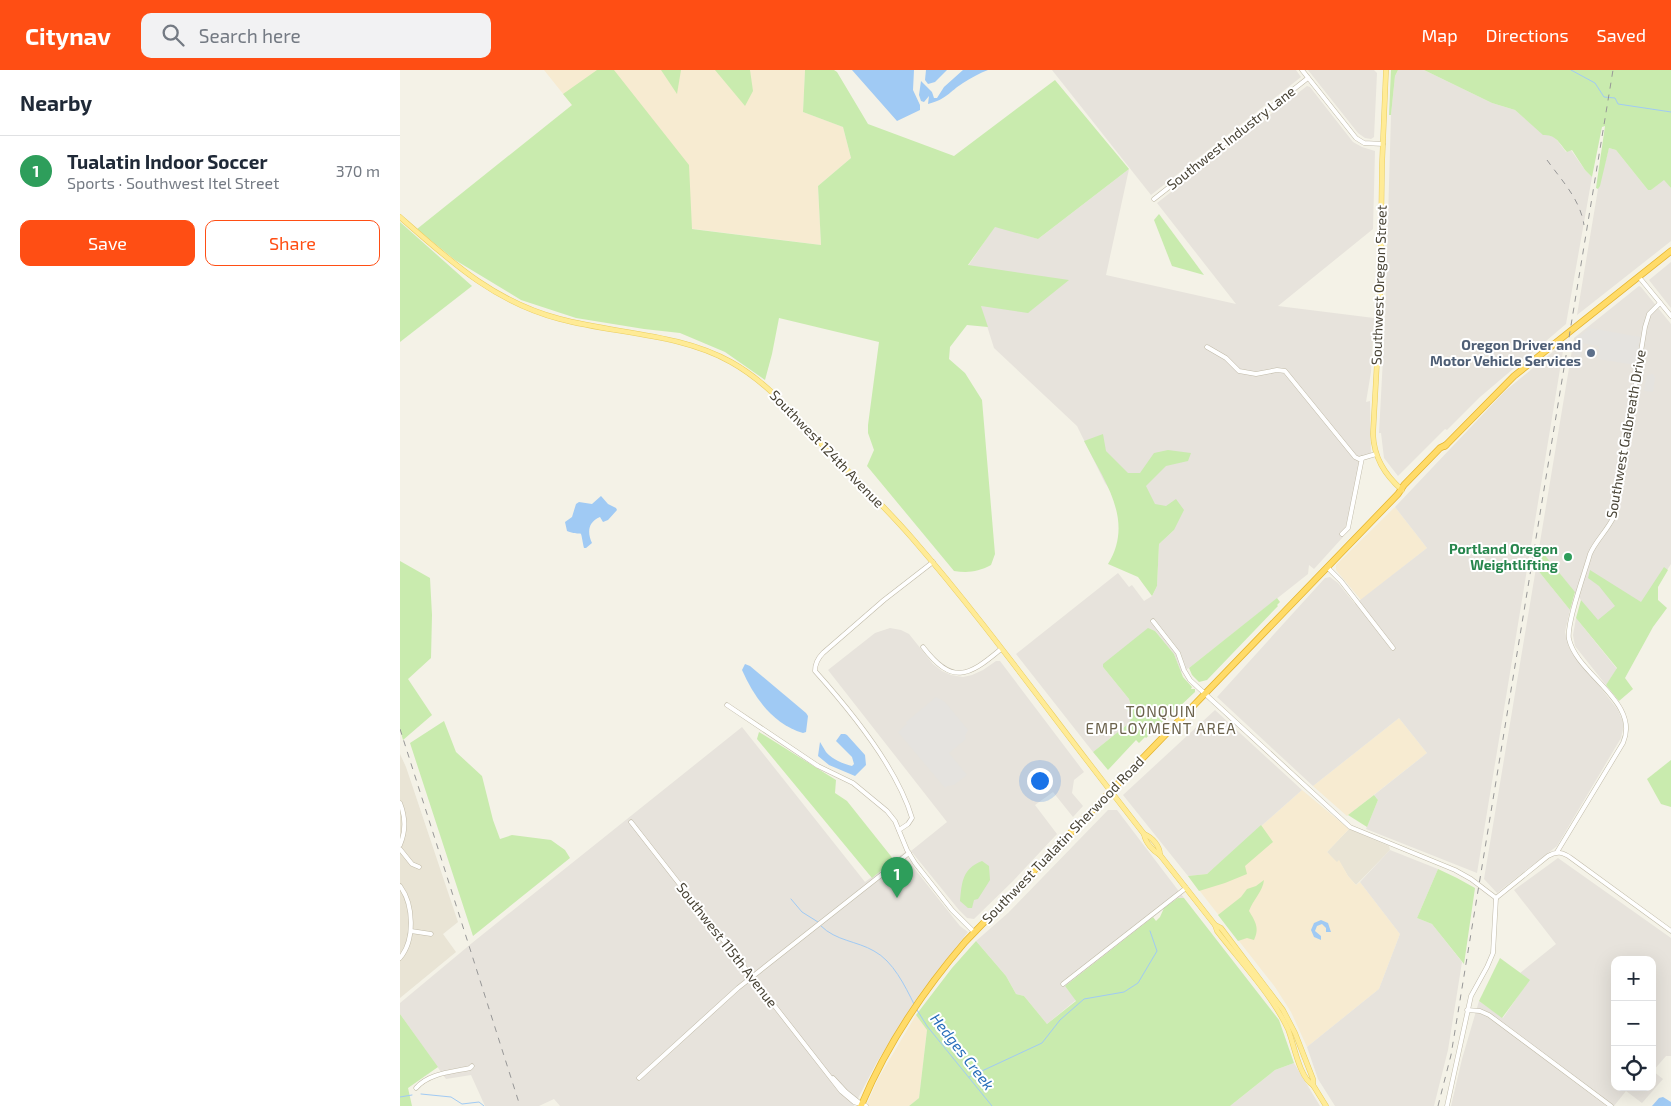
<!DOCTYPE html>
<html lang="en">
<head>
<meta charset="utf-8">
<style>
	body { margin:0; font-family:"Exo 2",sans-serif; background:#f2f2f3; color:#1f2937 }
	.controls { position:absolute; right:15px; bottom:15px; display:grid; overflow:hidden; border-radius:10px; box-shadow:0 5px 20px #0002 }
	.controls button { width:45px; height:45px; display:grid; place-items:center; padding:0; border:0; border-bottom:1px solid #e0e1e3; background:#fff; color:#1f2937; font:25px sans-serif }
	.you { position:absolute; left:639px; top:710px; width:18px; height:18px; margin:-12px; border:4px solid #fff; border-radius:50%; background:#1a73e8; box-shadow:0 0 0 8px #1a73e833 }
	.badge { display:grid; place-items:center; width:32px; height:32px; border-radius:50%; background:#ff4e14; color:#fff; font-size:16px; font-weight:700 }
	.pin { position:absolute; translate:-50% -41px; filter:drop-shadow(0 1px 2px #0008) }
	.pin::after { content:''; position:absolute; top:26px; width:18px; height:15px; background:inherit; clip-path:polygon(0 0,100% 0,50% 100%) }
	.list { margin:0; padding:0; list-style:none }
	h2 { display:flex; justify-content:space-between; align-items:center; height:65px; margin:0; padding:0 20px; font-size:21px }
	h2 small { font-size:16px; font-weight:400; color:#747a83 }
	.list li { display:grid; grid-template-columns:32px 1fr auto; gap:15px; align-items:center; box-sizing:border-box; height:70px; padding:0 20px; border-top:1px solid #e0e1e3 }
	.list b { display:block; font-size:19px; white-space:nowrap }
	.list p { margin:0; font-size:16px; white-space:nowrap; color:#747a83 }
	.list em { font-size:16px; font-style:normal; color:#747a83 }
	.actions { display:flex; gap:10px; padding:15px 20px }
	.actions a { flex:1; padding:11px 0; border:1px solid #ff4e14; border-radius:10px; text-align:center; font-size:18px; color:#ff4e14 }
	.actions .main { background:#ff4e14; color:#fff }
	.icon { flex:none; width:28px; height:28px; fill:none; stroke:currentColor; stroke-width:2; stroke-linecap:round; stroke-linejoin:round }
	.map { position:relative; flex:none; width:1271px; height:1036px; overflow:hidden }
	header { display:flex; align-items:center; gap:30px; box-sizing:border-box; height:70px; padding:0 25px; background:#ff4e14; color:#fff }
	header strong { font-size:24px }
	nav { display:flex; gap:28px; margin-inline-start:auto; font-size:18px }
	.search { width:350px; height:45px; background:#f2f2f3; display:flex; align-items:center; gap:12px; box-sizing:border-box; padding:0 18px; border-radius:10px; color:#747a83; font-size:19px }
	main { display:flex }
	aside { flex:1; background:#fff }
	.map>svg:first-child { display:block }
	.residential { fill:#e9e4d5 }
	.commercial { fill:#f7ebd1 }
	.industrial { fill:#e7e3dc; fill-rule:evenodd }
	.green { fill:#c9ebae }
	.parking { fill:#e5e3df }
	.water { fill:#a0caf4 }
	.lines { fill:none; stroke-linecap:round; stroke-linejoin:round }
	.stream { stroke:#a0caf4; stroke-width:1 }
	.minor-casing { stroke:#c1bba9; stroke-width:5 }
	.major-casing { stroke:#eace5f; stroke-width:5.5 }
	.highway-casing { stroke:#e6b52f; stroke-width:7 }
	.minor { stroke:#fff; stroke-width:4 }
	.major { stroke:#ffeb96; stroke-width:4.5 }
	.highway { stroke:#ffdb68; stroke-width:5.5 }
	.rail { stroke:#979797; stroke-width:1; stroke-dasharray:6 6; stroke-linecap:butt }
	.service-dot { fill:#5c6f8a; stroke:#fff; stroke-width:2 }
	.leisure-dot { fill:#2e9e5b; stroke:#fff; stroke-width:2 }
	.labels { text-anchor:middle; stroke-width:4; stroke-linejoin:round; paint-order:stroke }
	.street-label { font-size:14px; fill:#484335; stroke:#fff }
	.service-label { font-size:14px; font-weight:bold; fill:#4e5e75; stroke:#fff; text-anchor:end }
	.leisure-label { font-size:14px; font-weight:bold; fill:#27864d; stroke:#fff; text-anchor:end }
	.neighbourhood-label { font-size:15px; letter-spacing:1px; fill:#6b624c; stroke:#fff }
	.water-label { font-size:15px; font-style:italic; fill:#286eba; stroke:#fff }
</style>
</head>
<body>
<header>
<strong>Citynav</strong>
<div class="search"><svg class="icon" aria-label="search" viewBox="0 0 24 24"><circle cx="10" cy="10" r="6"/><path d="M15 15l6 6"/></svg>Search here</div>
<nav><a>Map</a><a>Directions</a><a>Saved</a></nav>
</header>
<main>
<aside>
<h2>Nearby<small></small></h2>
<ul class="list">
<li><span class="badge" style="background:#2e9e5b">1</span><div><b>Tualatin Indoor Soccer</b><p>Sports · Southwest Itel Street</p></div><em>370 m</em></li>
</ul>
<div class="actions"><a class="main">Save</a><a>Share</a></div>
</aside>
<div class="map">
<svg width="1271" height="1036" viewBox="0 0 1271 1036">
	<rect width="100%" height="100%" fill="#f4f2e7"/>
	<g class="residential">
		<path d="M0,684l6,13 52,155 -15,12 13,18 -56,46z"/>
		<path d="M949,759l40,17 1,4 -34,35 -8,-9 -9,-15 -2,2 -10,-11z"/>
	</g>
	<g class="commercial">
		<path d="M144,0h261l-2,42 40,15 8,31 -33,28 3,59 -159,-20 -90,-120z"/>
		<path d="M995,437l32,41 -66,52 -25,-30v-5z"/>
		<path d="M999,648l28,35 -80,63 -34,-30z"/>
		<path d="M902,720l47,39 -22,23 10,10 2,-2 9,16 8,9 4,-3 40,52 -21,55 -72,58 -16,-35 -16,-25 -87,-111 19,-2z"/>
		<path d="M516,945l11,15 -8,68 -10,8h-43l12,-27z"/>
	</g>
	<g class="industrial">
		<path d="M652,0h244l5,7 -150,118z"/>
		<path d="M908,0h66l3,3 -3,64 -3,2 -6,-1 -7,-5z"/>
		<path d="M998,0h26l68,33 23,7 28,24 11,2 12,16 5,-2 14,20 7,7 -26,147 -86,73 -33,33 -2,-1 -47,47 -14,-18 -3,-25h-2l6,-112 6,-206 4,-39z"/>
		<path d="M907,16l3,1 43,55 9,5 13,4 -2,78 -95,77 96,12 -3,54 -5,30 4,-1 1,52 -14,5 4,7 -18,72 -29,32 -5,-4 -1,9 -119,94 -8,4 -7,-18 -19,-23 -7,-2 -45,38 26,32 2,8 -4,3 4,9 -3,5 -35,28 -77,-98 102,-81 11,14 3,-2 12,16 8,-5 5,-10 2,-42 15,-14 -28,9 -41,-56 -28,-57 -83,-78 -26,-82 27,-40 43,13 91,-70 -23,106 130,29 -79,-101z"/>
		<path d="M1209,78l7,2 32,40h3l13,-11 7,9v53l-94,74 21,-126z"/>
		<path d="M1271,192v46l-22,-28z"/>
		<path d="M1239,216l2,1 30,37v240l-54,81 -78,-97 35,-210z"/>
		<path d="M1155,280l8,1 -86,522 -111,-44 12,-29 -4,-5 53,-42 -28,-35 -86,68 -96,-89 108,-119 5,-1 8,6 17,21 72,-56 -32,-41 110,-116z"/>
		<path d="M1136,498l34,42 -5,22 4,15 49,63 5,12v7l-2,9 -64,108 -60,47 -13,-14z"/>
		<path d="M1176,548l41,51 -11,16 -31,-39 -2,-11z"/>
		<path d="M490,558l11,2 8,4 24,30 9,7 9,4 12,2 9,-2 11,-5 13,-9h4l84,111 -10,8 -2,13 11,13 -10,11 -20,-25 -18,13 22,29 -44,47 -39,38 -7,-1 -8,-8 -48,-59 36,-29 -119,-152 47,-37z"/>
		<path d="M815,640l87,80 -95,84 -19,2 -65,-81z"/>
		<path d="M342,657l123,155 40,-30 1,6 54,68 8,6 -49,63 -42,67 -23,44h-294l-6,-7 -15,7h-54l-14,-31 -25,4 -46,-65v-11l72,-60z"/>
		<path d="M708,740h9l67,88h-6l-113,88 11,14 -29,24 -23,-28 -8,-2 -10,-18 -30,-35 32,-28z"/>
		<path d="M990,780l48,19 -21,49 15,6 30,38 -14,88 -14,56h-99l-17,-27 -11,-32 72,-58 21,-55 -40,-52z"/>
		<path d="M1158,788l113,80v118h-5l-13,15 10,8 -21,24 -16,-12 -12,15h-163l11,-47 17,-58 24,17 26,-38 -9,-7 36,-29 -42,-54zM1215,890h37v127h-37z"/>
		<path d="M894,993l26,43h-90l45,-36z"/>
	</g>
	<g class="green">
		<path d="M197,0h17l75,95 3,64 129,16 -3,-59 33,-28 -8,-31 -40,-15 2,-42h29l3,2 31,52 86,32 101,-76 74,89 -91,70 -43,-12 -27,38 101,15 -41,33 -47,-7 7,21 -21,-2 -17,22 -1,12 16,14 17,27 13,154 -4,11c-13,7 -23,8 -37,6l-87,-105 7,-16 -6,-17v-8l11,-83 -100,-24 -7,36 -7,26 -40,-28 -45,-19 -36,-4 -68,-11 -55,-18 -66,-40 -38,-31 155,-124 -9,-11z"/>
		<path d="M261,0h20l-4,24z"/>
		<path d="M315,0h35l3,21 -8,15z"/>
		<path d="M991,0h7l-3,6 -4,39h-2z"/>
		<path d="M1024,0h247v118l-7,-8 -13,10h-3l-32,-40 -7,-2 -9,38 -2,3 -2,-1 9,-62 -3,1 -10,50 -7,-7 -13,-20 -5,2c-8,-9 -11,-18 -24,-17l-28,-25 -23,-7z"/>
		<path d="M759,144l45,61 -32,-9 -18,-46z"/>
		<path d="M0,152l72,64 -72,56z"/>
		<path d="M703,364l3,17 22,22h12l14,-20 14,-3 23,3 -3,8 -22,5 -20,20 9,18 11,2 10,-7 8,11 -10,20 -15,14 -2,42 -5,10 -14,-19 -30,-13c27,-44 -4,-83 -24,-123z"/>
		<path d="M1139,478l36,44 -5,18 -34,-42z"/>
		<path d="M0,491l30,17 2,37 -1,43 -23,21 24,36 -29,25 -3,-11z"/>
		<path d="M1264,497l4,3 -10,17v13l9,8 -14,19 -28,51 8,11 -14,12 -13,-16 11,-17 -41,-50 5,-18 17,20 17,-14 -16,-20 -11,-8 2,-8 51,32z"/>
		<path d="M877,528l3,4 -3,3 1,1 -71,74 -8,2 -7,-7 -3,-7z"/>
		<path d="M748,558l7,3 19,23 9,23 9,10 -1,2h4v3l-49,46 -1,-1 -6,6 -3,-3 -28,30 -15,-18 35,-28 3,-5 -4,-9 4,-4 -2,-7 -26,-32v-3z"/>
		<path d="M44,651l12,31 26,24 11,44 7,19 12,-4 39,5 14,10 5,8 -97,78 -63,-193z"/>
		<path d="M359,662l77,48 -1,13 12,8 47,59 -22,18 -115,-139z"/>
		<path d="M1271,690v47l-10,-3 -14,-25z"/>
		<path d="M974,725l4,5 -11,27 -19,-12z"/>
		<path d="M861,755l12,17 -28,24 2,8 -22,9 -26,8 -11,-15 19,-2z"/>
		<path d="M582,791l7,5 1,14 -12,19 -4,1 -2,8h-4l-8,-7c2,-19 2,-32 22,-40z"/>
		<path d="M1038,799l19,9 18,10 -11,76 -32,-40 -15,-6z"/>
		<path d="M864,810c-1,11 -11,20 -15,31 6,10 11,17 5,29l-7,-2 -9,3 -20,-26 23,-18 6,-8 9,-3z"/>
		<path d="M778,828h6l95,122 15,43 -19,7 -45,36h-321l10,-8 8,-68 -11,-15 36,-47 24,-27 30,35 10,18 8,2 23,28 29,-23 -11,-15 88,-69 3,4 4,-4 4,-9z"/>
		<path d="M1100,888l30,22 -28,38 -23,-17z"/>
		<path d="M0,944l38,53 -30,21 4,18h-12z"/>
	</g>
	<g class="parking">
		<path d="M1190,258l50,9 -4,28 -38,-6 1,-13 -16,-3 -2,13 -7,-1 3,-17z"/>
		<path d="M1253,304l2,4 -2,14 -9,-1 3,-16z"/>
		<path d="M536,627l9,5 23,28 -3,6 1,3 -17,14 18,22 -13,10 -7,1 -2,2 -47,-56 9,-8 -1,-2z"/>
	</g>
	<g class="water">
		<path d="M452,0h62l-1,20 7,15v5l-23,11z"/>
		<path d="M526,0h21l-12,12 -7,2 -3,-4z"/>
		<path d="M563,0h25c-8,3 -17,8 -25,13 -14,9 -16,16 -35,21l1,-8 -5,6 -3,-1 -2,-6 2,-14 11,11 2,6h3l7,-11z"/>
		<path d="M201,426l7,8 8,4 1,2 -9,10 -5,2 -3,-5c-12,5 -13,15 -8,26l-6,5h-2c-5,-23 1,-10 -17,-17l-2,-9 7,-5 4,-13 3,-2 13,2z"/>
		<path d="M345,594l5,2 56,47 2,3 -2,16 -3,1c-30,-8 -49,-36 -61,-63z"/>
		<path d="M441,664h4l2,1 18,20 1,10 -11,11 -26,-11 -11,-9 2,-14c2,3 4,7 6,10 6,7 17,12 26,14l2,-2 -2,-7 -16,-16z"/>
		<path d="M921,850l7,3 3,9h-5v-4l-4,-4 -5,2 -2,5 6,5v4l-7,-3 -3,-7 3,-7z"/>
		<path d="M1263,1027l8,5v4h-19l7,-8z"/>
	</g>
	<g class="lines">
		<g class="stream">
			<path d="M1171,0l24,13 9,14 11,1 3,6 53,8"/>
			<path d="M391,829l11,13 16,10"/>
			<path d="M421,856c15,15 36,15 53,25 19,10 31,35 40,53"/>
			<path d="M517,940l10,16 65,80"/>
			<path d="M569,1007l73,-34 18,-23 24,-21 40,-7 14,-9 19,-32 -7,-20"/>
			<path d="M21,1024l30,3 11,7 17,-2 5,4"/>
			<path d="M0,1027l12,-2"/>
		</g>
		<g class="minor-casing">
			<g id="minor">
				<path d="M902,0l54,68 8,5 19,1"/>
				<path d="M754,129l154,-121"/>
				<path d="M1239,207l32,39"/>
				<path d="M807,277l19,11 13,13 17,3 21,-4 8,1 70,86 4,2 17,-5"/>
				<path d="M942,464l6,-6 14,-70"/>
				<path d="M927,497l14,14 52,67"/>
				<path d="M753,551l25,32 6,17 6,10 160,147 105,43 16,9 25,19"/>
				<path d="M523,577c29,38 45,30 78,2"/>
				<path d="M327,635l91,61 35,17 34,28 8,10 12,29 8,13 37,47 22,22"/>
				<path d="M0,733c6,15 6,28 0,42"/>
				<path d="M231,752l210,269 13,11 12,4"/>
				<path d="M499,760l9,-6 4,-6c-15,-51 -62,-108 -97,-147 0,-8 3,-13 8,-18l61,-53 49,-38"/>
				<path d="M0,779l12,15 7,3"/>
				<path d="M1157,782l66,-109c18,-41 -46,-68 -54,-104 -3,-15 16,-67 21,-85 6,-14 18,-24 24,-38l31,-189 4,-13 11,-11"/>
				<path d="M0,816c14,19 15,54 0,72"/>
				<path d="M1096,828l52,-42c9,-5 15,-4 23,2l100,73"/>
				<path d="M11,861l20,3"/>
				<path d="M663,914l123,-96"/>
				<path d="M1067,940l13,1 9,4 122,91"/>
				<path d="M239,1008l99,-90 171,-135"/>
				<path d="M433,1008l13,14 15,12"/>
				<path d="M16,1018c13,-15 36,-16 54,-20l2,-2"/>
				<path d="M1047,1036l24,-110 16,-29 6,-14 3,-55"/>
			</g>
		</g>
		<g class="major-casing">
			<g id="major">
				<path d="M986,0l-4,95 -2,142 -7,127c1,23 11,40 29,56"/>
				<path d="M0,147c50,44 94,85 160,102 56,15 119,14 171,43 38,21 68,58 98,90 28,28 57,56 83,86 72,83 136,173 204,260l28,36c8,3 16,12 16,21"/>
				<path d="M744,764c1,8 9,17 16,21l55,70 6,3 62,82 12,23 18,46v6l13,21"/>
				<path d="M815,855l2,6c23,30 55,64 71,98 6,15 11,48 25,56"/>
			</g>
		</g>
		<g class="highway-casing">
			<g id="highway">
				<path d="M1045,376l69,-70 157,-125"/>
				<path d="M461,1036c25,-60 62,-115 104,-164l433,-448 6,-9 36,-37 6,-3"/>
			</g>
		</g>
		<use href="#minor" class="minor"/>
		<use href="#major" class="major"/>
		<use href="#highway" class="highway"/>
		<g class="rail">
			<path d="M1147,90c15,21 33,39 37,65"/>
			<path d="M0,659l120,377"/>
			<path d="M1038,1036l13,-51 162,-985"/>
		</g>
	</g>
	<circle class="service-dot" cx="1191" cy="283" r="5"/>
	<circle class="leisure-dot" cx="1168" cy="487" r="5"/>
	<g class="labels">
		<g class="street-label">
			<text transform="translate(831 68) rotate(-38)" y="5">Southwest Industry Lane</text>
			<text transform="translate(979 215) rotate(-88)" y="5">Southwest Oregon Street</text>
			<text transform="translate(1226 364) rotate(-80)" y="5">Southwest Galbreath Drive</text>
			<text transform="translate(427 379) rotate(46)" y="5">Southwest 124th Avenue</text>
			<text transform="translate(663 770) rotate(-46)" y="5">Southwest Tualatin Sherwood Road</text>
			<text transform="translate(327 875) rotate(52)" y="5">Southwest 115th Avenue</text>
		</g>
		<g class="service-label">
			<text x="1181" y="280">Oregon Driver and<tspan x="1181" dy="16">Motor Vehicle Services</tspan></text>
		</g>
		<g class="leisure-label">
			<text x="1158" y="484">Portland Oregon<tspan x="1158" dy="16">Weightlifting</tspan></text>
		</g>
		<g class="neighbourhood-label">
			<text x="761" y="647">TONQUIN<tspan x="761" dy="17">EMPLOYMENT AREA</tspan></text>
		</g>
		<g class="water-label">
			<text transform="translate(562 982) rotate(52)" y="5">Hedges Creek</text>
		</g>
	</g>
</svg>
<div class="controls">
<button>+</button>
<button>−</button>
<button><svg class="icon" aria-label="locate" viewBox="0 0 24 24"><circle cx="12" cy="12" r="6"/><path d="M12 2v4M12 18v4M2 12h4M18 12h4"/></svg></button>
</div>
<div class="you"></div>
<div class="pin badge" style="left:497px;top:828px;background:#2e9e5b">1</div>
</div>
</main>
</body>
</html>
